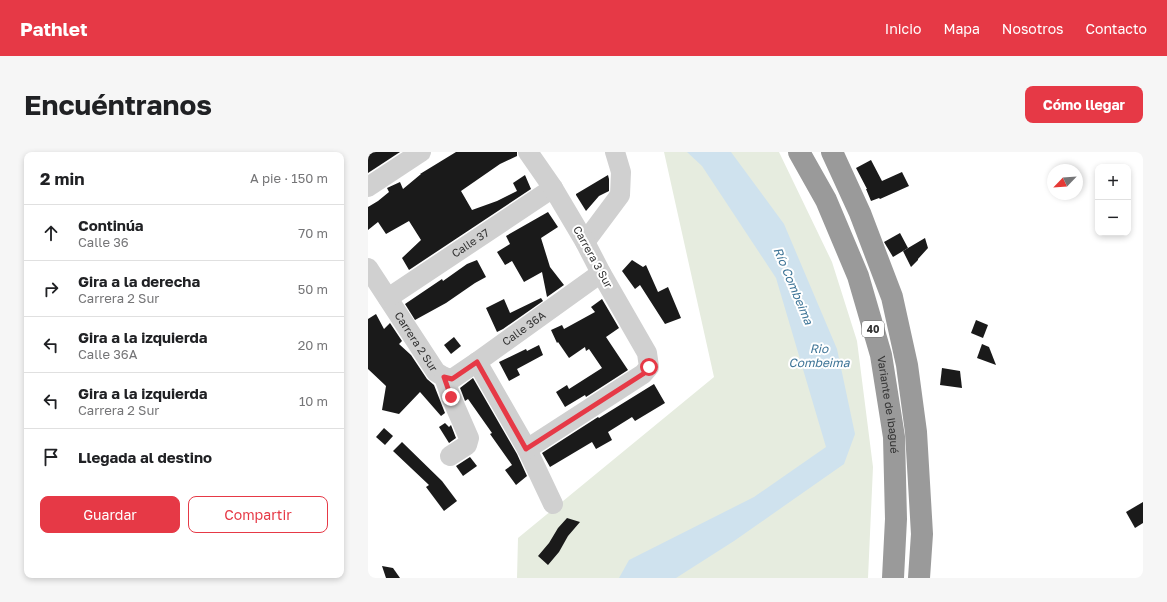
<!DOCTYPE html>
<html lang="es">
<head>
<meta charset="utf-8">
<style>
	body { margin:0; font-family:"Golos Text",sans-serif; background:#f6f6f6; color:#202124 }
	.controls { position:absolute; right:12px; top:12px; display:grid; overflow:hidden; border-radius:8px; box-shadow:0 2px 6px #0003 }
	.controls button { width:36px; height:36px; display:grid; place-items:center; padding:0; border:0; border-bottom:1px solid #e0e0e0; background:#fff; color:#202124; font:20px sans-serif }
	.compass { position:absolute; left:679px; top:12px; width:36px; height:36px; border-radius:50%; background:#fff; box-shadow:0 2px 6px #0003; rotate:245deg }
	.stop { position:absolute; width:12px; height:12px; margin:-9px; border:3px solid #e63946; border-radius:50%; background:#fff }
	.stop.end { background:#e63946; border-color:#fff; box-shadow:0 1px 4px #0008 }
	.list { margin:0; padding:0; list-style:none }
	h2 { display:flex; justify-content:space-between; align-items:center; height:52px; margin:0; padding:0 16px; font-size:17px }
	h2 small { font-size:13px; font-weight:400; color:#757577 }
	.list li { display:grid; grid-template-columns:26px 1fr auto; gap:12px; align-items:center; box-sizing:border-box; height:56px; padding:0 16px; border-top:1px solid #e0e0e0 }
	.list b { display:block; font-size:15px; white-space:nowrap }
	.list p { margin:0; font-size:13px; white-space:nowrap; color:#757577 }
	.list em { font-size:13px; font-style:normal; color:#757577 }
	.actions { display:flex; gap:8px; padding:12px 16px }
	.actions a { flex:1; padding:9px 0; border:1px solid #e63946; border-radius:8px; text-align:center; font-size:14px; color:#e63946 }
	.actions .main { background:#e63946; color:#fff }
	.icon { flex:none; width:22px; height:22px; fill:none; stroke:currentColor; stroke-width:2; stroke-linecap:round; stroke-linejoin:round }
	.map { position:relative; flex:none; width:775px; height:426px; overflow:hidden; border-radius:8px }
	header { display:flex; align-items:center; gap:24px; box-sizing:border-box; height:56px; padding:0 20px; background:#e63946; color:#fff }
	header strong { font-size:19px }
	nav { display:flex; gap:22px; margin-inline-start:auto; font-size:14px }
	.intro { display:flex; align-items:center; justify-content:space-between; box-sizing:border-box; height:96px; padding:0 24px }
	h1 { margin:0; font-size:28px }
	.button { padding:10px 18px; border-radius:8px; background:#e63946; color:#fff; font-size:14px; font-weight:700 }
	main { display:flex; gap:24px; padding:0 24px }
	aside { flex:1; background:#fff; border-radius:8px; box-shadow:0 2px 6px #0003 }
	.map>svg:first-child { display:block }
	.green { fill:#e6ecdf }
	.water { fill:#cfe2ee }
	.building { fill:#1a1a1a }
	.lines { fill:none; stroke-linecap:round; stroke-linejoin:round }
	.minor { stroke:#d0d0d0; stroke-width:20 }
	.highway { stroke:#9a9a9a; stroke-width:22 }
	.route { stroke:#e63946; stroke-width:5 }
	.labels { text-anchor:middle; stroke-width:4; stroke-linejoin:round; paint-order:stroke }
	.shield { fill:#fff; stroke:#707070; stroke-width:1 }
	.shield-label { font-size:10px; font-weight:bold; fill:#333 }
	.street-label { font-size:11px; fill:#333; stroke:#fff }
	.water-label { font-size:12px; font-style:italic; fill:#3f7597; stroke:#fff }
</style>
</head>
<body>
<header>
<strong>Pathlet</strong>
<nav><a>Inicio</a><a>Mapa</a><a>Nosotros</a><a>Contacto</a></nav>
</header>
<div class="intro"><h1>Encuéntranos</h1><a class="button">Cómo llegar</a></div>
<main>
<aside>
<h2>2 min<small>A pie · 150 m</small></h2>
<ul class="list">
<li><svg class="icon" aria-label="ahead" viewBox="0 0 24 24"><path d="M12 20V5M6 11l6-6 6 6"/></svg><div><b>Continúa</b><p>Calle 36</p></div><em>70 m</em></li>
<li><svg class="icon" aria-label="right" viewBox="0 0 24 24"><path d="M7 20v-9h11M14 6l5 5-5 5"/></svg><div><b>Gira a la derecha</b><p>Carrera 2 Sur</p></div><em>50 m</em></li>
<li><svg class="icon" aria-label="left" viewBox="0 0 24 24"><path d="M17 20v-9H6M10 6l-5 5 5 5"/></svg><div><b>Gira a la izquierda</b><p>Calle 36A</p></div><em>20 m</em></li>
<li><svg class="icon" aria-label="left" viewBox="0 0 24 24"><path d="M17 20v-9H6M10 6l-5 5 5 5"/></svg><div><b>Gira a la izquierda</b><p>Carrera 2 Sur</p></div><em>10 m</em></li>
<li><svg class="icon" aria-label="arrive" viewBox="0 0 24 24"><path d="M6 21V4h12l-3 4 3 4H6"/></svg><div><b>Llegada al destino</b></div></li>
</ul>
<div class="actions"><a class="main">Guardar</a><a>Compartir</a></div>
</aside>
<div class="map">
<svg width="775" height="426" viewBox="0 0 775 426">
	<rect width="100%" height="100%" fill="#fff"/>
	<path class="green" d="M296,0h115l53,110 25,79 16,126 -5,111h-351l1,-40 196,-161z"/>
	<path class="water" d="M319,0h44l53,72 53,125 18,85 -11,30 -110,77 -58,37h-57l10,-18 125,-63 72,-50 -50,-169 -74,-112z"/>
	<g class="building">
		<path d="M0,0h32l-32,21z"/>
		<path d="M88,0h61v4l-17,8 -39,27 11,19 25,-9 20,-10 -4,-8 12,-8 6,14 -122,81 -7,-12 19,-18 -12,-19 -23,13 -8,-12 -10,8v-23l10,-6 11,-9 -2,-4 13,-6 3,7 18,-15h-1z"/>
		<path d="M503,8l11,21 20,-9 7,14 -29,13 -1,-1 -8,3 -5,-12h1l-11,-21z"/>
		<path d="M240,23l1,4v12l-10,5 -13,15 -10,-16v-1z"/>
		<path d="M180,60l10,15 -17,11 9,29 14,18 -17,12 -5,-25 -18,10 -12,-21 -7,4 -8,-13 13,-8 -4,-8z"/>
		<path d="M532,81l8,15 -15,9 -9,-15z"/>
		<path d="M557,86l3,10 -10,11v1l-7,7 -8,-16z"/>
		<path d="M109,108l9,17 -11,6 -29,20 -31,17 -10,-16 37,-25 1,2 24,-17z"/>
		<path d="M264,108l11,7 3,-2 12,27 10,-5 13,31 -16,6 -25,-39 -5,4 -13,-18z"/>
		<path d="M173,146l2,3 -40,28 -6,3 -11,-24 18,-9 6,14z"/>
		<path d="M234,147l17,29 -13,9 22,33 -42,27 -1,-2 -20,12 -9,-15 11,-7 2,4 33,-21 -13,-19 -3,2 -1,-4 -16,11 -11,-16 -1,1 -6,-13 11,-5 2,4 31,-17 -4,-5z"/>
		<path d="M8,162l8,15 6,-6 12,18 -3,3 12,11 16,24 7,6 11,28 -4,3 -21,-24 -21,22 -17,-4 4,-24 -18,-17v-50z"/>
		<path d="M608,168l12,5 -5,13 -12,-5z"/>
		<path d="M86,185l7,9 -10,8 -7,-9z"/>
		<path d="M614,192l7,3 7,18 -19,-7z"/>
		<path d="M171,193l4,10 -26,14 3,6 -11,6 -10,-19 27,-13 1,2z"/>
		<path d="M574,216l18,3 2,17 -22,-3z"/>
		<path d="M105,226l44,76 10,22 -11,9 -11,-15 7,-5 -22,-31 2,-1 -24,-34 -3,2 -3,-8 -2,-5z"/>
		<path d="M286,232l11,19 -30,18 -3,-4 -24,15 4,8 -16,9 -4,-7 -42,25 -8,-14 56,-36 1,1z"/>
		<path d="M77,271l4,4 2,-2 5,13 -7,5 -10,-16z"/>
		<path d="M16,276l9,8 -8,9 -9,-8z"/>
		<path d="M34,290l40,39 15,20 -13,10 -18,-24 3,-2 -36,-34z"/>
		<path d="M102,305l7,9 -14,10 -7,-10z"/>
		<path d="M775,350v21l-8,5 -9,-16z"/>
		<path d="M199,366l13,4 -12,14 -9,16 -11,13 -10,-9 11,-13 9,-15z"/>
		<path d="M14,414l11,2 7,10h-14z"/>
	</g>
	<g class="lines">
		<g class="minor">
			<path d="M0,35l53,-35"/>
			<path d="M217,90l35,-47 1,-23 -6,-20"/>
			<path id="s1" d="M0,116l68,104 8,5 7,20 18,41 -2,7 -17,11"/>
			<path id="s2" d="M20,146l165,-110"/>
			<path d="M109,210l50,87 26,55"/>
			<path id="s3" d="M76,225l8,2 25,-17 124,-89"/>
			<path d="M159,297l116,-75 6,-7 -2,-14 -46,-80 -16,-31 -32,-54 -25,-36"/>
		</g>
		<g class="highway">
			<path id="s4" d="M431,0l27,48 32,76 23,79 13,82 2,82 -3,59"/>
			<path d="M464,0l28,61 32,84 15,68 9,67 6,102 -3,44"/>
		</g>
	</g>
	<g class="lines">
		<path class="route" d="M83,245l-7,-20 8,2 25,-17 49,87 117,-75 6,-7"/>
	</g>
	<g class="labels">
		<rect class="shield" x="494" y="169" width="22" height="16" rx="3"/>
		<g class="shield-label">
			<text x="505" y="181">40</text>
		</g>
		<g class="street-label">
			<text dy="4" stroke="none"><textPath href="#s2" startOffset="99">Calle 37</textPath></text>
			<text transform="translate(225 105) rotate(61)" y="4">Carrera 3 Sur</text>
			<text dy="4" stroke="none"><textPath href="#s3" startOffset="96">Calle 36A</textPath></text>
			<text dy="4" stroke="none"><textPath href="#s1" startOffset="88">Carrera 2 Sur</textPath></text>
			<text dy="4" stroke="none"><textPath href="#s4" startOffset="270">Variante de Ibagué</textPath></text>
		</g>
		<g class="water-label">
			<text transform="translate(425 134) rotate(67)" y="4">Río Combeima</text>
			<text x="451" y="201">Rio<tspan x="451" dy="14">Combeima</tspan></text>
		</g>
	</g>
</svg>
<div class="controls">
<button>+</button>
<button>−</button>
</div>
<svg class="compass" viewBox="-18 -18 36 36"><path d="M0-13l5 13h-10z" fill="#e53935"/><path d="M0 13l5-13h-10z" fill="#757577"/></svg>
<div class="stop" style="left:281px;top:215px"></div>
<div class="stop end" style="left:83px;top:245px"></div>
</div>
</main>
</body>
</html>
